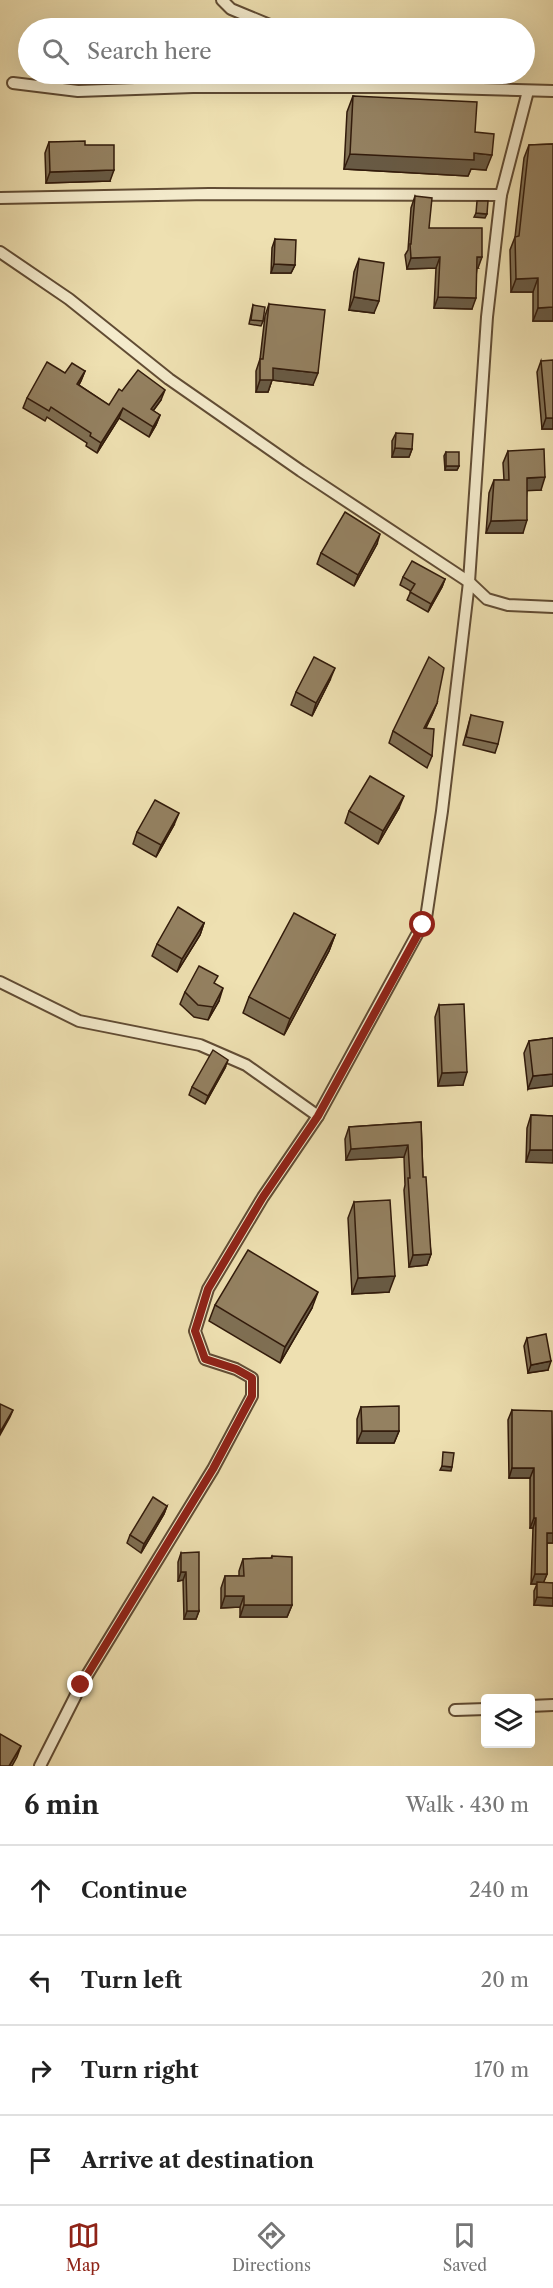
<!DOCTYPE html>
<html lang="en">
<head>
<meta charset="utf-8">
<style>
	body { margin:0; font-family:"Libre Caslon Text",serif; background:#f6f6f6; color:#222 }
	.controls { position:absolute; right:18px; bottom:18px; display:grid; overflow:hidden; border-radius:6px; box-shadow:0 6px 24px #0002 }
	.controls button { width:54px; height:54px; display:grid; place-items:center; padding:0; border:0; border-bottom:2px solid #e0e0e0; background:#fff; color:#222; font:30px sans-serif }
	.stop { position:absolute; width:18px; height:18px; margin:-14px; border:4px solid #8f2418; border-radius:50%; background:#fff }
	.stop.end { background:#8f2418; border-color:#fff; box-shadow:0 2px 6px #0008 }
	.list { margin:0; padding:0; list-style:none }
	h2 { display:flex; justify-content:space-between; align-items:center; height:78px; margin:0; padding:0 24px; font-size:26px }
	h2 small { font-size:20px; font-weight:400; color:#767676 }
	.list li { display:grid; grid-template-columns:39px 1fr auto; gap:18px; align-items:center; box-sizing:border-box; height:90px; padding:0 24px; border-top:2px solid #e0e0e0 }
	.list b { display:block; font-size:22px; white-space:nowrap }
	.list em { font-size:20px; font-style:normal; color:#767676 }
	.icon { flex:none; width:33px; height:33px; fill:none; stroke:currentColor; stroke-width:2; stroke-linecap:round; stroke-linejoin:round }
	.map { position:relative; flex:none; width:553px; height:1766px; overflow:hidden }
	.search { position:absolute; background:#fff; box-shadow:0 6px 24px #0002; left:18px; right:18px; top:18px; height:66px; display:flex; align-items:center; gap:15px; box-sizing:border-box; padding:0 21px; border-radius:33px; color:#767676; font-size:22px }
	.sheet { height:438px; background:#fff }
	nav { display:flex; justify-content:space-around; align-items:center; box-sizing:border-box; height:84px; border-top:2px solid #e0e0e0; background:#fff; font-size:16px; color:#767676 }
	nav a { display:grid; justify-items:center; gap:3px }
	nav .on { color:#8f2418 }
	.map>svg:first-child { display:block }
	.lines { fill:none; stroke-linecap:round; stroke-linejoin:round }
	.minor-casing { stroke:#614c34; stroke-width:14 }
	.minor { stroke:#f4ebcc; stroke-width:10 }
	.wall { fill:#7f6f53; stroke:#321b0b; stroke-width:1.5 }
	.shaded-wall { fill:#685a44; stroke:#321b0b; stroke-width:1.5 }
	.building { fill:#948161; stroke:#321b0b; stroke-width:1.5 }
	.route { stroke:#8f2418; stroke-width:8 }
</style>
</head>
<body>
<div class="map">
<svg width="553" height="1766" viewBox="0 0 553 1766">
	<rect width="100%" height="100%" fill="#eee0b1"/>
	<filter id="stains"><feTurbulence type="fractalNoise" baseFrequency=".00333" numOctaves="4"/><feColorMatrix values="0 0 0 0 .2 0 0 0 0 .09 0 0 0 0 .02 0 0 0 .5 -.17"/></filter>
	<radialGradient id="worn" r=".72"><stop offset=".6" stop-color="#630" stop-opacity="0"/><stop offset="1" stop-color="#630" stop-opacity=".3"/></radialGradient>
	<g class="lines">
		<g class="minor-casing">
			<g id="minor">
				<path d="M222,0l9,9 46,19"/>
				<path d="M404,74l23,13"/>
				<path d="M13,83l65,8 115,-4h216l144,4"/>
				<path d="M0,198l209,-4 292,1"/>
				<path d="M0,252l69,47 100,80 132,92 168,111 18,17 21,6 45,2"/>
				<path d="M0,982l79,39 121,24 46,20 72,51"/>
				<path d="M530,1706l23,-1"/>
				<path d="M455,1710l31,-1"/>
				<path d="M40,1766l41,-81 132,-216 39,-73v-18l-16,-9 -31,-10 -10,-28 13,-42 55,-92 55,-81 108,-198 16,-107 27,-229 18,-265 14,-122 27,-104"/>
			</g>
		</g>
		<use href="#minor" class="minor"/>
	</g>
	<g class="wall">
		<path d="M353,96l122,36 11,38 -15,-1 -3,7 -124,-7 3,-57z"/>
		<path d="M49,142l36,3 25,36 -64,2 -1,-30z"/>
		<path d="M553,144v177h-20v-29h-22l-1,-42 5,-13 9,-79 5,-13z"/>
		<path d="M415,196l14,32 49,40h-1l-5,41 -38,-1 2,-40 -29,1 -2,-14 3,-5 3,-42z"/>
		<path d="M275,239l20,26 -4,8h-20l1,-25z"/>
		<path d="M359,259l15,54 -25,-3 5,-38z"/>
		<path d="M269,304l44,81 -41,-5 -4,12h-12v-21l4,-12 5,-43z"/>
		<path d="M253,305l10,16 -2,5 -12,-2z"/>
		<path d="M541,361l12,68h-11l-5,-57z"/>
		<path d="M85,371l-6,14 30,20 13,-14 39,9 -8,11 7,4 -4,10 -7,12 -30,-19 -22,35 -11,-7 1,-3 -40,-26 -2,4 -22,-13 4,-10 38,-25z"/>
		<path d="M396,433l16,16 -3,8h-17v-16z"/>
		<path d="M508,451l33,39h-14l-4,43h-37l3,-40 5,-13h10l-1,-17z"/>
		<path d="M446,452l13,14 -2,4h-12l-1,-14z"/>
		<path d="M377,544l-23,42 -37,-22 4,-11z"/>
		<path d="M403,577l42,2 -3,8 -14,25 -21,-12 4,-9 -11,-6z"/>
		<path d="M330,680l-18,36 -21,-11 5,-13z"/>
		<path d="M437,703l-5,12 -6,13 6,28 -5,12 -38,-25 4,-12z"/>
		<path d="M471,715l27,29 -3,9 -32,-8z"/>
		<path d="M399,808l-21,36 -33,-21 4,-12z"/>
		<path d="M174,825l-18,32 -23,-13 4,-12z"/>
		<path d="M204,923l-4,12 -23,37 -25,-16 5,-12z"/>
		<path d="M335,935l-6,16 -45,84 -41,-22 6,-16z"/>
		<path d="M215,984l4,17 -11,19 -14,-3 -14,-13 5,-12z"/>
		<path d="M439,1005l24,80 -25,1 -3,-69z"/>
		<path d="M553,1038l-25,51 -4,-36 5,-12z"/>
		<path d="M225,1068l-20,36 -16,-9 3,-8z"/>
		<path d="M531,1115l22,1 -27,46 1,-34z"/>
		<path d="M421,1122l2,55 8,77 -4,11 -18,2 -5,-77 1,-5 -1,-28 -58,3 -1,-21 4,-12z"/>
		<path d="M354,1202l35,90 -37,2 -4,-76z"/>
		<path d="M215,1305l97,3 -32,55 -71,-42z"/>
		<path d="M527,1338l21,32 -20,3 -4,-27z"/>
		<path d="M361,1407l38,24 -5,12h-37v-24z"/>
		<path d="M512,1410l41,49v84h-6v31l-4,9h10v23l-19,-1v-14l3,-7h-6l2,-56h-3v-50h-21l-1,-58z"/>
		<path d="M167,1506l-3,8 -23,39 -14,-10 3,-8z"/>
		<path d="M181,1553l18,58 -3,8h-12l-1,-39 -5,1v-19z"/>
		<path d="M272,1556l20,49 -5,12h-47v-10l-19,1v-20l4,-12h14v-5l4,-12 28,-1z"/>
	</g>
	<g class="shaded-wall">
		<path d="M474,153l18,2 -6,15 -15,-1 -3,7 -124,-7 6,-15z"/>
		<path d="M114,170l-4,11 -64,2 4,-11z"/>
		<path d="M476,213l11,1 -2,4 -11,-1z"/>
		<path d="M440,257l-4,11 -29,1 4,-11z"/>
		<path d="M477,257h5l-4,11h-5z"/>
		<path d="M274,264l21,1 -4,8h-20z"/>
		<path d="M538,278l-5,14h-22l5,-13z"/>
		<path d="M354,297l25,4 -5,12 -25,-3z"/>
		<path d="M438,297l38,1 -4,11 -38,-1z"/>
		<path d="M553,307v14h-20l5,-13z"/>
		<path d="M273,368l45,5 -5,12 -41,-5 -4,12h-12l4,-12z"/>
		<path d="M85,371l-4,10 -8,13 4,-10z"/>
		<path d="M165,390l-4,10 -14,19 4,-10z"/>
		<path d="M123,408l-4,10 -22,35 4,-10z"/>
		<path d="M160,415l-4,10 -7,12 4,-10z"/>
		<path d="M546,418h7v11h-11z"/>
		<path d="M395,448l17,1 -3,8h-17z"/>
		<path d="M446,466h13l-2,4h-12z"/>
		<path d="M545,477l-4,13 -19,1 5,-13z"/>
		<path d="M527,520l-4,13h-37l5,-12z"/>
		<path d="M380,534l-3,10 -23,42 4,-11z"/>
		<path d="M445,579l-3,8 -14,25 3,-8z"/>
		<path d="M335,668l-5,12 -18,36 4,-13z"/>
		<path d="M437,703l-5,12 -12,24 4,-11z"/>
		<path d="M404,796l-5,12 -21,36 5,-13z"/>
		<path d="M179,813l-5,12 -18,32 5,-12z"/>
		<path d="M204,923l-4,12 -23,37 5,-13z"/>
		<path d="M335,935l-6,16 -45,84 6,-16z"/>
		<path d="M223,988l-4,13 -11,19 5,-13z"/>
		<path d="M228,1060l-3,8 -20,36 3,-8z"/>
		<path d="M467,1072l-4,13 -25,1 4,-13z"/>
		<path d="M553,1074v12l-25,3 5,-13z"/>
		<path d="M408,1145l-4,12 -58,3 5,-11z"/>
		<path d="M530,1150h23v13l-27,-1z"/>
		<path d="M431,1254l-4,11 -18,2 4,-12z"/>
		<path d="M395,1276l-6,16 -37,2 6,-16z"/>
		<path d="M318,1292l-6,16 -32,55 5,-16z"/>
		<path d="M551,1361l-3,9 -20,3 3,-8z"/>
		<path d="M13,1410l-3,7 -10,18v-3z"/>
		<path d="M362,1431h37l-5,12h-37z"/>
		<path d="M442,1466l10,1 -1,4 -11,-1z"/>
		<path d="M512,1468h22l-4,10h-21z"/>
		<path d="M167,1506l-3,8 -23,39 3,-9z"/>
		<path d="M534,1518h2l-3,10h-3z"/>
		<path d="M547,1533h6v10h-10z"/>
		<path d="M181,1572h5l-3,8 -5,1z"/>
		<path d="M535,1574h12l-4,10h-12z"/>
		<path d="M225,1596h19l-4,11 -19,1z"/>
		<path d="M537,1597l16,1v8l-19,-1z"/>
		<path d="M244,1605h48l-5,12h-47z"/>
		<path d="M187,1611h12l-3,8h-12z"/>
		<path d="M21,1746l-4,11 -5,9h-3z"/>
	</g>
	<g class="building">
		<path d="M353,96l124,6 -2,30 19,2 -2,21 -18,-2v7l-124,-6z"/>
		<path d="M85,141v4h29v25l-64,2 -1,-30z"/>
		<path d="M553,144v163l-15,1v-30l-22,1 -1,-42 4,-1 10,-91z"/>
		<path d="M415,196l17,2 -3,30h53v29h-5l-1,41 -38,-1 2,-40 -29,1 -1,-14h1z"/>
		<path d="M477,201h11l-1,13 -11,-1z"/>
		<path d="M275,239l21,1 -1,25 -21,-1z"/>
		<path d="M359,259l25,4 -5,38 -25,-4z"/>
		<path d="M269,304l56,6 -7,63 -45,-5v12h-13v-21h3z"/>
		<path d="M253,305l12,2 -2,14 -12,-1z"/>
		<path d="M553,360v58h-7l-5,-57z"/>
		<path d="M47,362l18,11 7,-10 13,8 -8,13 32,21 10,-16 3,2 16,-21 27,20 -14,19 9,6 -7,12 -30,-19 -22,35 -11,-7 1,-3 -40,-26 -2,4 -22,-13z"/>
		<path d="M396,433l17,1 -1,15 -17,-1z"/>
		<path d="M544,449l1,28 -18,1v42l-36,1 3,-41h15l-1,-29z"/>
		<rect x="446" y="452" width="13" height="14"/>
		<path d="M345,512l35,22 -22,41 -37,-22z"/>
		<path d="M412,561l33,18 -14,25 -21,-12 5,-8 -12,-7z"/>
		<path d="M314,657l21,11 -19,35 -20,-11z"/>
		<path d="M429,657l15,11 -7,35 -13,25 10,1 -2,27 -39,-25z"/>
		<path d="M471,715l32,7 -5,22 -32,-7z"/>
		<path d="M370,776l34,20 -21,35 -34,-20z"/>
		<path d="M155,800l24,13 -18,32 -24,-13z"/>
		<path d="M178,907l26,16 -22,36 -25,-15z"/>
		<path d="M294,913l41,22 -45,84 -41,-22z"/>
		<path d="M199,966l19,10 -4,7 9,5 -10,19 -15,-2 -13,-13z"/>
		<path d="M464,1004l3,68 -25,1 -3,-68z"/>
		<path d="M553,1038v36l-20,2 -4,-35z"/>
		<path d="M213,1050l15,10 -20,36 -16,-9z"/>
		<path d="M531,1115l22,1v34h-23z"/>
		<path d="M421,1122l2,55h3l5,77 -18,1 -5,-77h2l-2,-33 -57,4 -2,-22z"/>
		<path d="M390,1200l5,76 -37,2 -4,-76z"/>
		<path d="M248,1250l70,42 -33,55 -70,-42z"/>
		<path d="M546,1334l5,27 -20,4 -4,-27z"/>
		<path d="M0,1404l13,6 -13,22z"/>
		<path d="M399,1406v25h-37l-1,-24z"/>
		<path d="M512,1410l40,1 1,122h-6v41h-12l1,-56h-2v-50h-22z"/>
		<path d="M443,1452l11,1 -2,14 -10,-1z"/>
		<path d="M153,1497l14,9 -23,38 -14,-9z"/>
		<path d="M199,1552v59h-12l-1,-39h-5v-19z"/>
		<path d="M272,1556l20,1v48h-48v-9h-19v-20h19l-1,-17 29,-1z"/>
		<path d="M537,1582l16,1v15l-16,-1z"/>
		<path d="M0,1734l21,12 -12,20h-9z"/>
	</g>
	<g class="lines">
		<path class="route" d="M81,1685l132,-216 39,-73v-18l-16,-9 -31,-10 -10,-28 13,-42 55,-92 55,-81 105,-191"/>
	</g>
	<rect width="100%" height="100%" filter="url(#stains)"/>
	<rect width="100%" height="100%" fill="url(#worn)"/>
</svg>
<div class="controls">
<button><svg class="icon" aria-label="layers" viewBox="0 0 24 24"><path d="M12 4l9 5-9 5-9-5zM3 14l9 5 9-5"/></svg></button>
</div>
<div class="stop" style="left:423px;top:925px"></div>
<div class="stop end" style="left:81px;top:1685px"></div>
<div class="search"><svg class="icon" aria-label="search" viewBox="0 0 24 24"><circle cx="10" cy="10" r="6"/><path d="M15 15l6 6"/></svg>Search here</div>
</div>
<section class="sheet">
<h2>6 min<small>Walk · 430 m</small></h2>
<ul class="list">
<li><svg class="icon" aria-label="ahead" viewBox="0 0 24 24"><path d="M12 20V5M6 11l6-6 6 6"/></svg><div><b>Continue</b></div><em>240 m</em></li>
<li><svg class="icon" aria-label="left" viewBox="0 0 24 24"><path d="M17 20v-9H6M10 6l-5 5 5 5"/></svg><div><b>Turn left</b></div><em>20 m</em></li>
<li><svg class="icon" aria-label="right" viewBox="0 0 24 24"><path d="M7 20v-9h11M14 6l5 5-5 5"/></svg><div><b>Turn right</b></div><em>170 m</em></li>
<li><svg class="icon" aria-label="arrive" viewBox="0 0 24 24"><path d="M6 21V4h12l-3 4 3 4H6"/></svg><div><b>Arrive at destination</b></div></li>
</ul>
</section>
<nav>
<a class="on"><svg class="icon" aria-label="map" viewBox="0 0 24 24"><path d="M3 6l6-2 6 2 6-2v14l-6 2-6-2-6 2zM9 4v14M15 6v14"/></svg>Map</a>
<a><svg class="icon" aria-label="directions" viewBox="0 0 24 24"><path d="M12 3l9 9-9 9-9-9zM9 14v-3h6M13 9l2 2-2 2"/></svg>Directions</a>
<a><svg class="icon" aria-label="saved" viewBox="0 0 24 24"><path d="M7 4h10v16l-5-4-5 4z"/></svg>Saved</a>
</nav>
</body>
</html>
